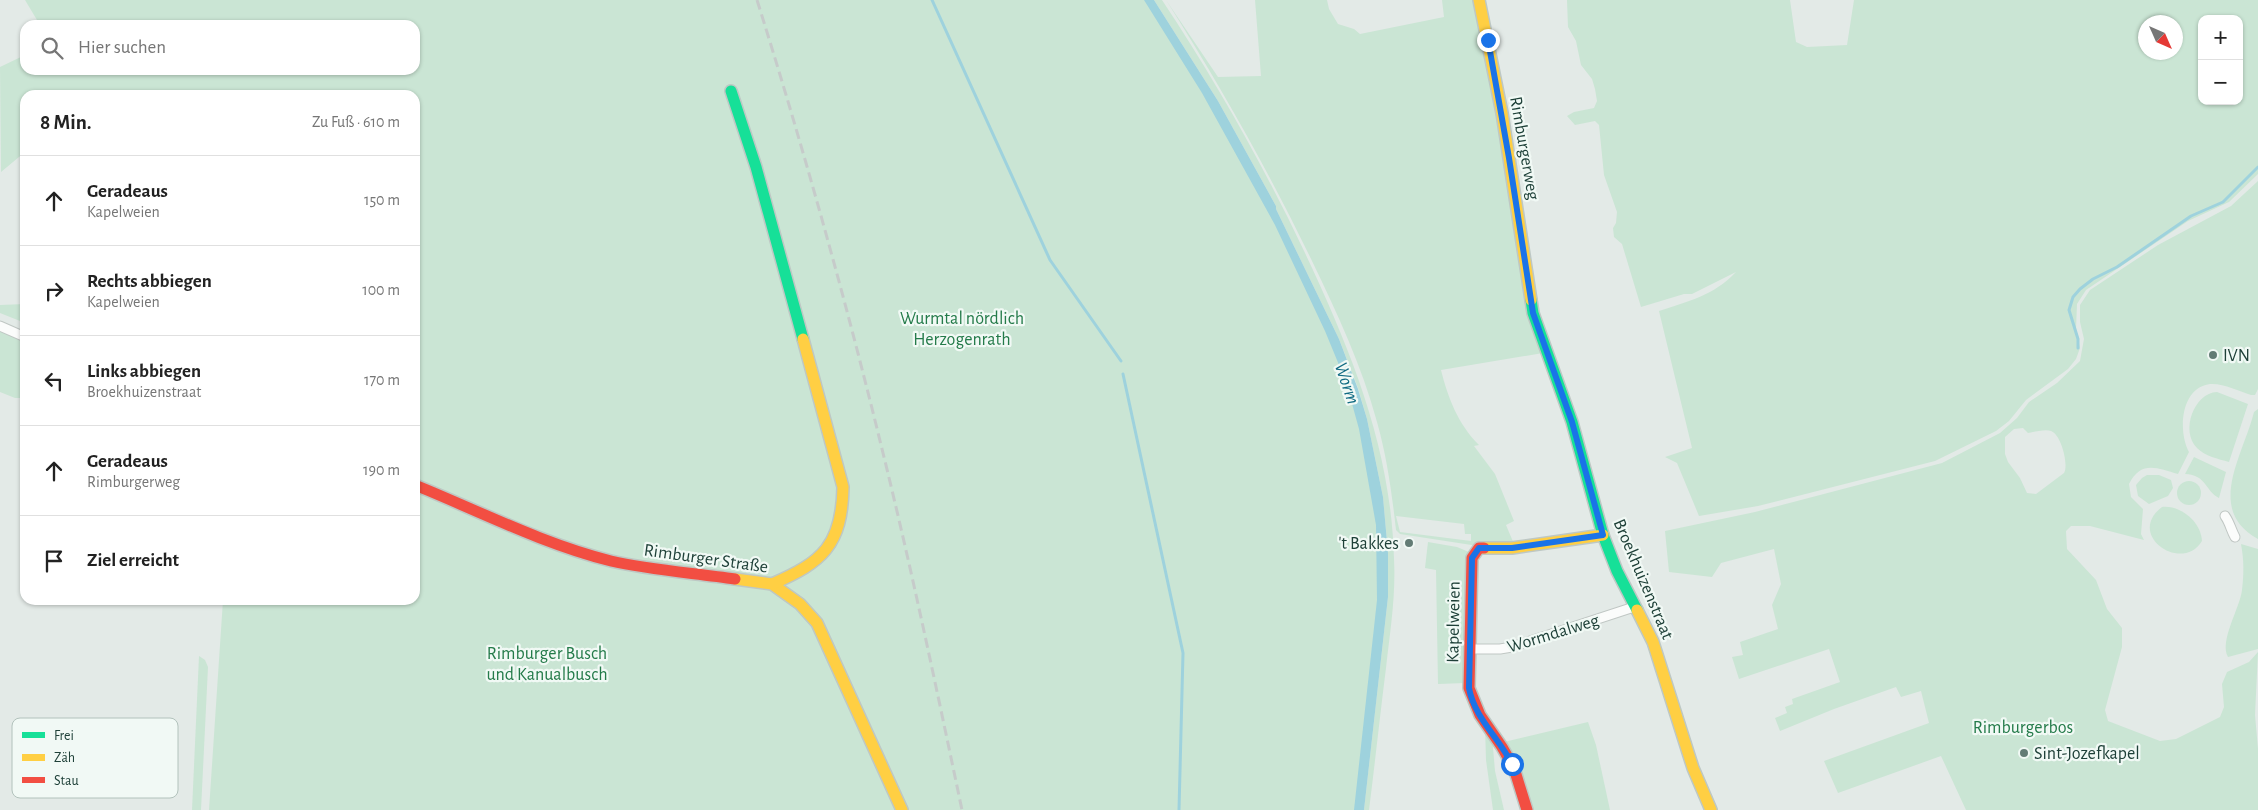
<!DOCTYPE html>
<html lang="de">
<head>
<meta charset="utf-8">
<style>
	body { margin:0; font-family:"Alegreya Sans",sans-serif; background:#f2f2f2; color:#222 }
	.controls { position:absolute; right:15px; top:15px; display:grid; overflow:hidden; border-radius:10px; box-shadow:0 1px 4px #0004 }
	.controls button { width:45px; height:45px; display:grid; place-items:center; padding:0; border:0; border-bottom:1px solid #e0e0e0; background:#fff; color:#222; font:25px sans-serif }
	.compass { position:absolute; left:2138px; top:15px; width:45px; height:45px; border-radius:50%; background:#fff; box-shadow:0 1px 4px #0004; rotate:135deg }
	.stop { position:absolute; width:15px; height:15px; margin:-11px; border:4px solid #1a73e8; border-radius:50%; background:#fff }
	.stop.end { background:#1a73e8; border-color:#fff; box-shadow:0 1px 5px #0008 }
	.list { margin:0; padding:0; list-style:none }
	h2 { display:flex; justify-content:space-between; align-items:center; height:65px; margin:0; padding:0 20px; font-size:21px }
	h2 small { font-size:16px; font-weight:400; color:#767676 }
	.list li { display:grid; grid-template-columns:32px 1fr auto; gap:15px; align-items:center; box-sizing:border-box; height:90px; padding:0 20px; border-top:1px solid #e0e0e0 }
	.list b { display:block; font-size:19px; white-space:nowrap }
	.list p { margin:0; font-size:16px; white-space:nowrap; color:#767676 }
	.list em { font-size:16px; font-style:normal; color:#767676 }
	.icon { flex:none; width:28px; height:28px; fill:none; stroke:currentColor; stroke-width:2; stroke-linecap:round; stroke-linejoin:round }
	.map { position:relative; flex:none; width:2258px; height:810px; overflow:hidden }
	.search { position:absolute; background:#fff; box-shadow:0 1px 4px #0004; left:20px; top:20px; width:400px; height:55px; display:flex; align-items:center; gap:12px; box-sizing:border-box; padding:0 18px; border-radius:15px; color:#767676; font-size:19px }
	.panel { position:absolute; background:#fff; box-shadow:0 1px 4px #0004; left:20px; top:90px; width:400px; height:515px; border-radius:15px }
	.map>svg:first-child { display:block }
	.green { fill:#cae5d4; fill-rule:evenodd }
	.water { fill:#9ed2dd }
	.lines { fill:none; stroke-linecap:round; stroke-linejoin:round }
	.stream { stroke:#9ed2dd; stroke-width:3 }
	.street-casing { stroke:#c0c7c4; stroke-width:11 }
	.fast-casing { stroke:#bec8c4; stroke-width:14 }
	.slow-casing { stroke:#bec8c4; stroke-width:14 }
	.jam-casing { stroke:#bec8c4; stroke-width:14 }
	.street { stroke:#fbfcfb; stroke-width:9 }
	.fast { stroke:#16e098; stroke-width:11 }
	.slow { stroke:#ffcf43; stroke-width:11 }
	.jam { stroke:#f24e42; stroke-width:11 }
	.rail { stroke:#c6cbca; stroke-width:3; stroke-dasharray:10 5; stroke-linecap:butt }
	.route { stroke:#1a73e8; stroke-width:6 }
	.poi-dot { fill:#637c75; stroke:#f1f9f5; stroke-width:2 }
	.labels { text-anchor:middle; stroke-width:4.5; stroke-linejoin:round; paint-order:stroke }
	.street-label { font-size:18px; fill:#1e4038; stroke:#f1f9f5 }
	.park-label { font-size:18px; fill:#247b4a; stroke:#f1f9f5 }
	.poi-label { font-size:18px; fill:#1e4038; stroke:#f1f9f5; text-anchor:start }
	.water-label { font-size:19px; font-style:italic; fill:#116b83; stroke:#f1f9f5 }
	.key { fill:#f1f9f5; stroke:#b2c2bc; stroke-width:1 }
	.key-label { font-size:14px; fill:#1e4038 }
</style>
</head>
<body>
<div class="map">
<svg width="2258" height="810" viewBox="0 0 2258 810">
	<rect width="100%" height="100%" fill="#e3eae7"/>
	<g class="green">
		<path d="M25,0h1124l129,223 71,154 25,96 8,142 -23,195h-1150l14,-210h192v-505h-390v57l-24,20 -1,-105 25,-12v15h390v-45h-375z"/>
		<path d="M1154,0h8c54,81 101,165 143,253 47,100 86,195 89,306 2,37 -4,73 -8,109 -6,47 -11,95 -17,142h-5l24,-213v-44l-5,-56 -16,-78 -9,-31 -19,-49 -63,-130v-3l-58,-105z"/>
		<path d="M1166,0l52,77 43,-1 -6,-76h72l2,9 9,15 16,5 6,5 84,-17 -2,-17h33l68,353 -102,17c7,28 17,54 38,75l-5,1 21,28 19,47 -8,4 8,19 -36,2 -78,-12 -4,-4c-4,-36 -9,-73 -19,-108 -15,-56 -40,-109 -65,-161 -44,-91 -92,-176 -146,-261zM1396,516l68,8 1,10h6v7l-71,-9z"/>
		<path d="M1567,0h223l6,42 11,5 40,-2 7,-45h404v174l-29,28 -41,19 -102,69 -9,14 -1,25 4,19 -4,11 -8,10 -42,31 -17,21 -13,10 -61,30 -177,45 -59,10 -22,-53 -12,-6 27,-9 -33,-137c30,-10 54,-15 77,-39l-44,22h-8l-43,13 -19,-63 -8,-7 -1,-9 3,-5 1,-11 -13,-37 -5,-50 -4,-4 -20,4 -8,-9 7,-4 20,-4 3,-7 -2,-12 -3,-10 -11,-14 -5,-24 -8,-14zM2202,19h37v82h-37zM2146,22h30v30h-30z"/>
		<path d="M2258,181v208l-3,6h-4c-12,-4 -28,-12 -41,-11 -30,4 -32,48 -21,68l-11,22c-21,-6 -37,-14 -49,10l2,13 12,12 -2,25 3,6 -54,-14h-19l-5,5 1,18 29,31 11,29 15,19v19l-17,63 3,11 52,20 16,-2 44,-22 4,-10 -2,-23 5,-12 22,-10 9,-10 -3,63 3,34v61h-292l-25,-54 -103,37 -14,-32 105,-38 -8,-32 -20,6 -5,-10 -62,22 -54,22 -5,-13 12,-5 -2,-6 8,-3 -1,-5 48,-17 -11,-33 -90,30 -7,-22 11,-2 -3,-13 38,-13 -6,-24 9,-21 -7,-35 -53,14 -9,14 -43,-5 -4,-41 90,-19 187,-49 58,-30 17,-15 12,-16 28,-19 23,-22 4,-22 -4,-17v-17l10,-15 68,-45 73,-39zM2023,428l5,5c6,-1 17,-4 23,-2 10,3 18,34 13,42l-28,21 -9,-1 -7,-15 -12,-16 -3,-8v-17l9,-8z"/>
		<path d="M25,304v19l-25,-10v-8z"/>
		<path d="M0,330l25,11v57h-10l-15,-6z"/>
		<path d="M2217,392l31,12 -19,58c-11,-3 -24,-6 -32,-14 -17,-17 -3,-55 20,-56z"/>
		<path d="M2258,409v130c-53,-29 -15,-83 -4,-127z"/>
		<path d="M2194,457l32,15 -7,26c-14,-7 -12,-23 -34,-24z"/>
		<path d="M2147,475h12l12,5 2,8 -5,8 -19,8 -11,-8 -2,-11 6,-7z"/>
		<circle cx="2189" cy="493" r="12"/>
		<path d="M2162,507c19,-2 39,15 40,34 -20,33 -77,-6 -40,-34z"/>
		<path d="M1428,542l29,5 12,5 -4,131 -27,1 -2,-114 -11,-2z"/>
		<path d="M2241,544l17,5v100l-30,8c-9,-16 12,-49 14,-67 2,-16 2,-30 -1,-46z"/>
		<path d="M199,656l6,4 3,7 -7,143h-9z"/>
		<path d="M1588,722l8,23 14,65h-77l-29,-68z"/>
		<path d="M1485,726l7,10 3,35 9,39h-11l-7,-50z"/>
	</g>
	<path class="water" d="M1144,0h10l64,101 58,105v3l63,130 19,50 9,30 16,78 5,56v44l-24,213h-10l23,-210 -1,-75 -17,-96 -13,-47 -21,-51 -50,-106 -73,-132z"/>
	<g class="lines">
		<g class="stream">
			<path d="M932,0l118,260 71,101"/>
			<path d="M2078,348v-9l-9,-29 4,-13 7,-8 13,-10 24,-12 74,-51 32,-14 35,-35"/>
			<path d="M1123,374l60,279 -4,157"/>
		</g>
		<g class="street-casing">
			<g id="street">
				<path d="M0,326l25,11"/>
				<path d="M2225,516c5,7 6,14 10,21"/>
				<path d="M1470,649h30l12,-2 122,-40"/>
			</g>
		</g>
		<g class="fast-casing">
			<g id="fast">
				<path d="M731,91l25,76 47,172"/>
				<path d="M1531,300l2,13 39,109 31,113 14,36 20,39"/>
			</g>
		</g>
		<g class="slow-casing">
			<g id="slow">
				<path d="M1479,0l23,113 29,187"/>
				<path d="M1484,548h28l91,-13"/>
				<path d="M735,579l37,5 28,20 17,19 85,187"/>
				<path d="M772,584c51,-22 70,-39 71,-97l-40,-148"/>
				<path d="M1637,610l16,32 40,126 18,42"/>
			</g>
		</g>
		<g class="jam-casing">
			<g id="jam">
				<path d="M415,485c64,26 128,59 196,76 39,9 84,12 124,18"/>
				<path d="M1484,548h-5l-7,10 -3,130 11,27 22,32 12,21 13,42"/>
			</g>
		</g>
		<use href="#street" class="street"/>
		<use href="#fast" class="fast"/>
		<use href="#slow" class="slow"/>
		<use href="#jam" class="jam"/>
		<path class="rail" d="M757,0c47,150 89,301 126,453 29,118 54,238 79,357"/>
	</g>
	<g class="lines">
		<path class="route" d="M1488,40l21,118 24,155 39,109 31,113 -91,13h-33l-7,10 -3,130c5,29 30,50 43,76"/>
	</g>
	<g class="poi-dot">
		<circle cx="2213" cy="355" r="5"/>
		<circle cx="1409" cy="543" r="5"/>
		<circle cx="2024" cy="753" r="5"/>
	</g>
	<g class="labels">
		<g class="street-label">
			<text transform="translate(1525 148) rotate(80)" y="6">Rimburgerweg</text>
			<text transform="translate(706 558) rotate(8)" y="6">Rimburger Straße</text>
			<text transform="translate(1644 579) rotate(67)" y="6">Broekhuizenstraat</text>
			<text transform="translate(1453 622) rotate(-89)" y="6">Kapelweien</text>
			<text transform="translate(1553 633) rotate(-17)" y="6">Wormdalweg</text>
		</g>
		<g class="park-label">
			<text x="962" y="324">Wurmtal nördlich<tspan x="962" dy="21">Herzogenrath</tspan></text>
			<text x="547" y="659">Rimburger Busch<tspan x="547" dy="21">und Kanualbusch</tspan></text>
			<text x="2023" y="733">Rimburgerbos</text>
		</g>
		<g class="poi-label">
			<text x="2223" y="361">IVN</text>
			<text x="1399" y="549" text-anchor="end">'t Bakkes</text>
			<text x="2034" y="759">Sint-Jozefkapel</text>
		</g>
		<g class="water-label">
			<text transform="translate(1348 383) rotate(71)" y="7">Worm</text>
		</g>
	</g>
	<rect x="12" y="718" width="166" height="80" rx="8" class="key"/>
	<rect x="22" y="732" width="23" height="6" fill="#16e098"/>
	<rect x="22" y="754" width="23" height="7" fill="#ffcf43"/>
	<rect x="22" y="777" width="23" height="6" fill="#f24e42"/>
	<g class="key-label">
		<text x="54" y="740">Frei</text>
		<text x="54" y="762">Zäh</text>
		<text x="54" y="785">Stau</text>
	</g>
</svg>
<div class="controls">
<button>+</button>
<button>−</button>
</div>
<svg class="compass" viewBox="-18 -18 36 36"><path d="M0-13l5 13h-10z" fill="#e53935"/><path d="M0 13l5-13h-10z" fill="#767676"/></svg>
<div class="stop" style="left:1512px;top:764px"></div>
<div class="stop end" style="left:1488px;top:40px"></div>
<div class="search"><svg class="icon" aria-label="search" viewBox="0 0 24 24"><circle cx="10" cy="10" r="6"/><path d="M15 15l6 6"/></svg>Hier suchen</div>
<section class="panel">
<h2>8 Min.<small>Zu Fuß · 610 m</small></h2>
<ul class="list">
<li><svg class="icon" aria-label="ahead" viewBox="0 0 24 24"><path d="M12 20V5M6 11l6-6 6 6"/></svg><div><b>Geradeaus</b><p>Kapelweien</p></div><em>150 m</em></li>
<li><svg class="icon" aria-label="right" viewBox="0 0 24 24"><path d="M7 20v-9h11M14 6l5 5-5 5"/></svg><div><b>Rechts abbiegen</b><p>Kapelweien</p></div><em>100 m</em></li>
<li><svg class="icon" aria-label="left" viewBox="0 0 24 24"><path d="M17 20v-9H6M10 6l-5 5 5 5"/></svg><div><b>Links abbiegen</b><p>Broekhuizenstraat</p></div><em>170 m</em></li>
<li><svg class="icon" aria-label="ahead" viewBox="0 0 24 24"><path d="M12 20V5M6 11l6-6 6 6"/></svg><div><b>Geradeaus</b><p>Rimburgerweg</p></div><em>190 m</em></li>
<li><svg class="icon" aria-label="arrive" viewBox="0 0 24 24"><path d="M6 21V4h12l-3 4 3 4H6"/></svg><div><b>Ziel erreicht</b></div></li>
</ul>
</section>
</div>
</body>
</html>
